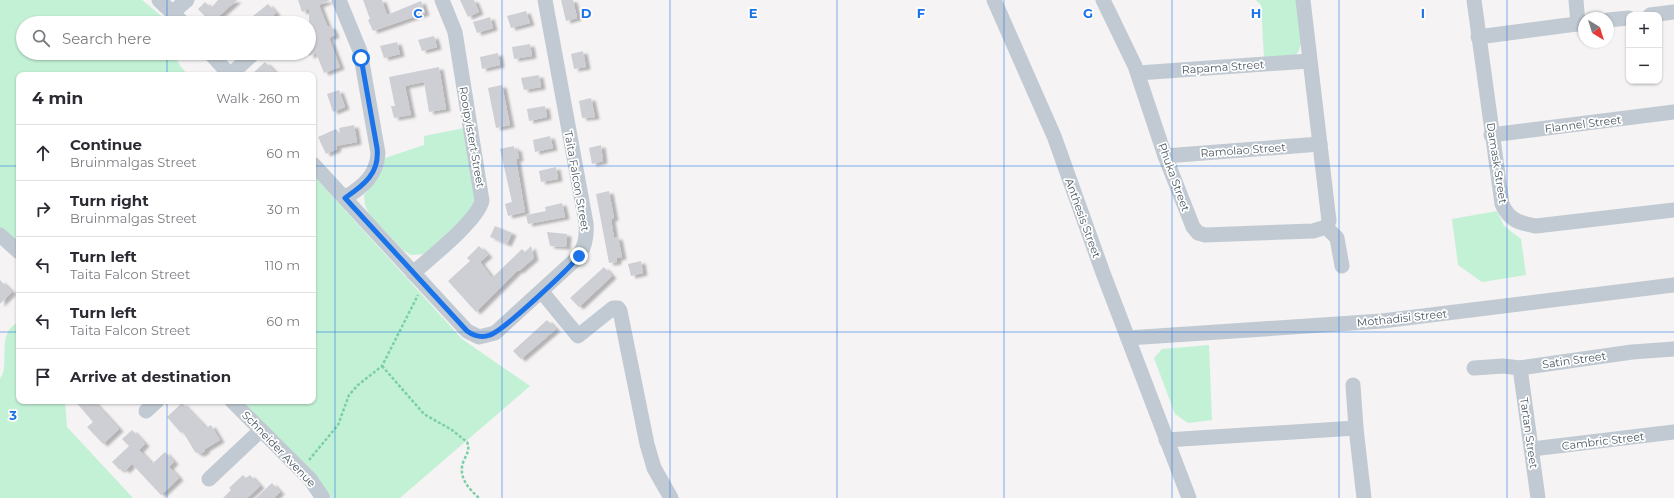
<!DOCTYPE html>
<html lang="en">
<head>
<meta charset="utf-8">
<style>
	body { margin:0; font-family:Montserrat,sans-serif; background:#f7f7f7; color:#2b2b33 }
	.controls { position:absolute; right:12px; top:12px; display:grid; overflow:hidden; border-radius:8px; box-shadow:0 1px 3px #0004 }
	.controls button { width:36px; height:36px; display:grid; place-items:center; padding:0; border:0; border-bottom:1px solid #e1e1e2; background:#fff; color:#2b2b33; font:20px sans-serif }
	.compass { position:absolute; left:1578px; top:12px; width:36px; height:36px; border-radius:50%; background:#fff; box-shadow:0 1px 3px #0004; rotate:142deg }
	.stop { position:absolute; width:12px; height:12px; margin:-9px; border:3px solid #1a73e8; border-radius:50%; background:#fff }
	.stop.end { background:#1a73e8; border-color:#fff; box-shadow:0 1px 4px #0008 }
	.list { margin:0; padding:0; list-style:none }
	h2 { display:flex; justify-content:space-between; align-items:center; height:52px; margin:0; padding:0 16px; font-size:17px }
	h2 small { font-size:13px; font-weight:400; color:#7c7c81 }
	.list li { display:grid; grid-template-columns:26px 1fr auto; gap:12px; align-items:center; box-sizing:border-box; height:56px; padding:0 16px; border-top:1px solid #e1e1e2 }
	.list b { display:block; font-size:15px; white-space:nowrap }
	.list p { margin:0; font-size:13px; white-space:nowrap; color:#7c7c81 }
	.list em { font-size:13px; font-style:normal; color:#7c7c81 }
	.icon { flex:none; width:22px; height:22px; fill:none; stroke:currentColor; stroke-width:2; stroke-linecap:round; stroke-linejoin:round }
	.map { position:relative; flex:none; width:1674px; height:498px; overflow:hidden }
	.search { position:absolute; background:#fff; box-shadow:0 1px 3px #0004; left:16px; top:16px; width:300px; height:44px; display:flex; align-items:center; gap:10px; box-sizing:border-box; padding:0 14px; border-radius:22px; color:#7c7c81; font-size:15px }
	.panel { position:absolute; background:#fff; box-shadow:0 1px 3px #0004; left:16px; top:72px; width:300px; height:332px; border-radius:8px }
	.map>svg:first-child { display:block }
	.green { fill:#c3f1d5 }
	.building { fill:#cdcfd5; filter:url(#shadow) }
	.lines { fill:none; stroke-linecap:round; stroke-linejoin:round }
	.path { stroke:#7ad0a6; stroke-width:2.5; stroke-dasharray:3 2; stroke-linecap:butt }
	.minor { stroke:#c1cad2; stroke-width:15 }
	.route { stroke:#1a73e8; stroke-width:5 }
	.grid { fill:none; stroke:#1a73e8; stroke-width:1; stroke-opacity:0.55 }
	.labels { text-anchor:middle; stroke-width:3.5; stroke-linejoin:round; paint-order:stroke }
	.street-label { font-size:11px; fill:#4a5661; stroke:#fff }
	.grid-label { font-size:13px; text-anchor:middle; font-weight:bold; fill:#1a73e8; stroke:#fff; stroke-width:3.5; stroke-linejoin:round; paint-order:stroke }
</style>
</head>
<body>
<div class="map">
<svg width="1674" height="498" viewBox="0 0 1674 498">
	<defs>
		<filter id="shadow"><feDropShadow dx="4.5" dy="2.5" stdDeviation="1" flood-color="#0004"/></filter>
	</defs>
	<rect width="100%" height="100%" fill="#f5f3f3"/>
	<g class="green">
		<path d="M0,0h142l28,23h-147v30h150l8,14 7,8h-169v172l-19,-19z"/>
		<path d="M1256,0h42c1,16 9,42 -2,55l-32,3 -3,-53z"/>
		<path d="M464,128l12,67 -5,16 -47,43 -13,1 -8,-5 -34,-36 -4,-9 -1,-10c11,-12 17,-22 21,-37l39,-13v-9z"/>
		<path d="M313,175l149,164 68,47 -130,112h-68l-3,-5 -86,-92h70z"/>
		<path d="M1497,211l7,15 17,13 5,36 -44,7 -24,-17 -6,-46z"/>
		<path d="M19,322v79h46l2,26 66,71h-133v-119c2,-4 4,-8 4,-12 2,-17 -4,-36 15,-45z"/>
		<path d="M1209,345l3,75 -24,3 -13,-9 -21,-56 8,-9z"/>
	</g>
	<g class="building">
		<path d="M218,0h19l-26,23 -13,-14 7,-7 6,6z"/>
		<path d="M298,0h32l-11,5 7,18 2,4 3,-1 4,9 -6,3 11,29 -16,6 -8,-20 -7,3v-47l-7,3z"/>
		<path d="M363,0h19l5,15 34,-14 4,12 -52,18 -5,-11 2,-1z"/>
		<path d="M460,0h14l5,12 -11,5z"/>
		<path d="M561,0h12l4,18 -11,3z"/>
		<path d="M268,4l8,9 -11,10h-5l-7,-7z"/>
		<path d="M526,11l4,12 -19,5 -4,-12z"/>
		<path d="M490,17l3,11 -16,5 -4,-11z"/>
		<path d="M434,36l3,11 -15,4 -4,-11z"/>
		<path d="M397,42l3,12 -16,4 -4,-12z"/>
		<path d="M530,44l2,12 -18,3 -2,-12z"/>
		<path d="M583,51l3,16 -12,2 -3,-15z"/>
		<path d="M498,53l2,12 -18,4 -2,-12z"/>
		<path d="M265,62l13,13h-27z"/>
		<path d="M439,67l7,42 -17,3 -5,-30 -19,4 6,29 -17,3 -3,-12h4l-6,-29z"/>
		<path d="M539,75l2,12 -17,3 -3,-12z"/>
		<path d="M502,85l8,40 -14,3 -8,-40z"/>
		<path d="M339,90l6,17 -12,5 -6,-18z"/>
		<path d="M591,98l4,19 -13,1 -3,-17z"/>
		<path d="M545,106l2,11 -18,4 -2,-12z"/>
		<path d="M354,125l3,17 -21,4 1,3 -11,5 -8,-17 18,-8 5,6 -2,-7z"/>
		<path d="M550,136l3,12 -18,4 -2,-12z"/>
		<path d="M601,145l2,16 -11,3 -3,-16z"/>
		<path d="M514,146v3l3,-1 2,11h-3l9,53 -17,4 -3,-12 7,-2 -12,-53z"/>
		<path d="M556,167l2,12 -17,3 -2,-11z"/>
		<path d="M609,191l5,27 -3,1 3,19 4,-1 4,20 -5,1v4l-8,1 -13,-69z"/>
		<path d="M562,203l3,14 -37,7 -2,-9 20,-4 -1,-4z"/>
		<path d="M495,226l17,7 -5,11 -17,-7z"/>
		<path d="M547,232l20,2 -1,13 -16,-1z"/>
		<path d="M479,246l9,9 -8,7 12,16 30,-29 3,3 6,-6 3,12 -15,13 -1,-1 -42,42 -28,-31 22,-20 -3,-3z"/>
		<path d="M641,261l2,12 -12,3 -3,-12z"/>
		<path d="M604,267l8,9 -33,31 -9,-9z"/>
		<path d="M0,280l12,12 -12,12z"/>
		<path d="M547,320l9,9 -35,30 -8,-8z"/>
		<path d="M75,401h18l26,28 -16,15 -16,-17 6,-5z"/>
		<path d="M182,403l24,25 5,-3 9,15 -15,9v2l-5,3 -5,-2 -12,-20 -2,1 -14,-16z"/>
		<path d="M132,430l13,14 -6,6 13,14 13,-12 9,10 -5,5 10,11 -18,17 -29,-31 -7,7 -2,-3 -3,2 -8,-8 17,-16 -7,-7z"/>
		<path d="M243,475l3,3 4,-3 10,11 -13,12h-24l8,-8 -2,-2z"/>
		<path d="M272,483l8,9 -6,6h-18z"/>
	</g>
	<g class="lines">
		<g class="path">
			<path d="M382,366l42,48 28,16 15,12c3,7 0,12 -3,18 -7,16 4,28 15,38"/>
			<path d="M309,460l29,-35 11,-30 9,-10 24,-19 36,-71"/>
		</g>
		<g class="minor">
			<path d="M159,0l24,23"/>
			<path d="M339,0l21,51 18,102c-1,23 -16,34 -33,45"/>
			<path d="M994,0l60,136 49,137 86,225"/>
			<path d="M1103,0l32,66 30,90 28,71 5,6 7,2 108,-4 13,-4 3,-6 -26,-221"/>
			<path d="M1474,0l28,204c7,16 17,19 34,22l138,-16"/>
			<path d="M1576,0l2,24"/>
			<path d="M173,12l14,-12"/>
			<path d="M1650,15l24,-3"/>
			<path d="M1608,20l21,-2"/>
			<path d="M1478,37l106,-14"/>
			<path d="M210,53l20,22"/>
			<path d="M1138,73l171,-12"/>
			<path d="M230,75l24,-22"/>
			<path d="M1491,135l183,-23"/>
			<path d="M1165,156l155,-12"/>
			<path d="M313,164l154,167 12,6 16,-4 80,-73c10,-11 12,-22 11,-37l-41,-223"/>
			<path d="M1326,227l11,11 5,28"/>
			<path d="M0,235l19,17"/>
			<path d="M413,273c17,-15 64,-52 69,-72l-27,-169 -13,-32"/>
			<path d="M542,292l36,44 35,-28h5l2,3 27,133 7,24 17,30"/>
			<path d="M1128,338l254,-17 292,-36"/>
			<path d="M1474,368l29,-2 17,2 112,-16 42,-3"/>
			<path d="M1520,368l18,130"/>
			<path d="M1353,385l3,43 8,70"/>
			<path d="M232,401l78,78 13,19"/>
			<path d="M146,411l11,-10"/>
			<path d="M1166,440l190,-12"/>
			<path d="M1532,449l142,-17"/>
			<path d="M209,479l52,-49"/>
		</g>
	</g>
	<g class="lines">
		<path class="route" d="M361,58l16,90c3,25 -13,37 -32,50l122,133c7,5 15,7 23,4 13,-4 79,-66 89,-79"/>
	</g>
	<path class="grid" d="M167,0v23M335,0v498M502,0v498M670,0v498M837,0v498M1004,0v498M1172,0v498M1339,0v498M1507,0v498M167,53v22M0,166h19M313,166h1361M0,332h19M313,332h1361M167,401v97"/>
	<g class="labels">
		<g class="street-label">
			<text transform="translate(1223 67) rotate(-4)" y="4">Rapama Street</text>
			<text transform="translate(1583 124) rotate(-7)" y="4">Flannel Street</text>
			<text transform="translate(472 137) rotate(80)" y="4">Rooipylstert Street</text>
			<text transform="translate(1243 150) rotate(-4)" y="4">Ramolao Street</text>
			<text transform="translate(1497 163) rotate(81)" y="4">Damask Street</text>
			<text transform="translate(1174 177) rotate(70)" y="4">Phuka Street</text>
			<text transform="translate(577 181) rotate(80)" y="4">Taita Falcon Street</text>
			<text transform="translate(1083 218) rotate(70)" y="4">Anthesis Street</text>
			<text transform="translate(1402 318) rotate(-6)" y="4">Mothadisi Street</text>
			<text transform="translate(1574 360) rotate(-8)" y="4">Satin Street</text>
			<text transform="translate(1529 433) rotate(82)" y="4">Tartan Street</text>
			<text transform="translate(1603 441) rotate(-7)" y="4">Cambric Street</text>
			<text transform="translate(279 449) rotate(46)" y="4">Schneider Avenue</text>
		</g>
	</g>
	<g class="grid-label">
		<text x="418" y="18">C</text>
		<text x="586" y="18">D</text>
		<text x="753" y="18">E</text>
		<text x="921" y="18">F</text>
		<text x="1088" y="18">G</text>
		<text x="1256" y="18">H</text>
		<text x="1423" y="18">I</text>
		<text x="13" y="420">3</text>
	</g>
</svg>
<div class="controls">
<button>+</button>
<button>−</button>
</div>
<svg class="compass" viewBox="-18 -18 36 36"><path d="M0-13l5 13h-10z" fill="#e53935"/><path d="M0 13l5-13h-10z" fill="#7c7c81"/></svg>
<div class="stop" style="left:361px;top:58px"></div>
<div class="stop end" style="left:579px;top:256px"></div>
<div class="search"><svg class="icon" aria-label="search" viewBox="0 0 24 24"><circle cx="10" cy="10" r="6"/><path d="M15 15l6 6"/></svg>Search here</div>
<section class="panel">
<h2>4 min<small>Walk · 260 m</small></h2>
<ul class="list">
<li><svg class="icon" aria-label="ahead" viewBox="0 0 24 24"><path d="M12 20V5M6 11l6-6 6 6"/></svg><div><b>Continue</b><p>Bruinmalgas Street</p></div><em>60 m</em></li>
<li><svg class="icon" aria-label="right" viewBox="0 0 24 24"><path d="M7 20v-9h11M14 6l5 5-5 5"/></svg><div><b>Turn right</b><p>Bruinmalgas Street</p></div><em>30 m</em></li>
<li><svg class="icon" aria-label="left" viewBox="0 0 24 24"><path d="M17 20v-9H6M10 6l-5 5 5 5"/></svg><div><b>Turn left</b><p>Taita Falcon Street</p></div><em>110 m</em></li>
<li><svg class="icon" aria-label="left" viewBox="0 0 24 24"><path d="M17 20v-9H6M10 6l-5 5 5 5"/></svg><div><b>Turn left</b><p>Taita Falcon Street</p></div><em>60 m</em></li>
<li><svg class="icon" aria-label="arrive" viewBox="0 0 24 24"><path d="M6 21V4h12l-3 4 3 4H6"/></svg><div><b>Arrive at destination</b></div></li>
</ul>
</section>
</div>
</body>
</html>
